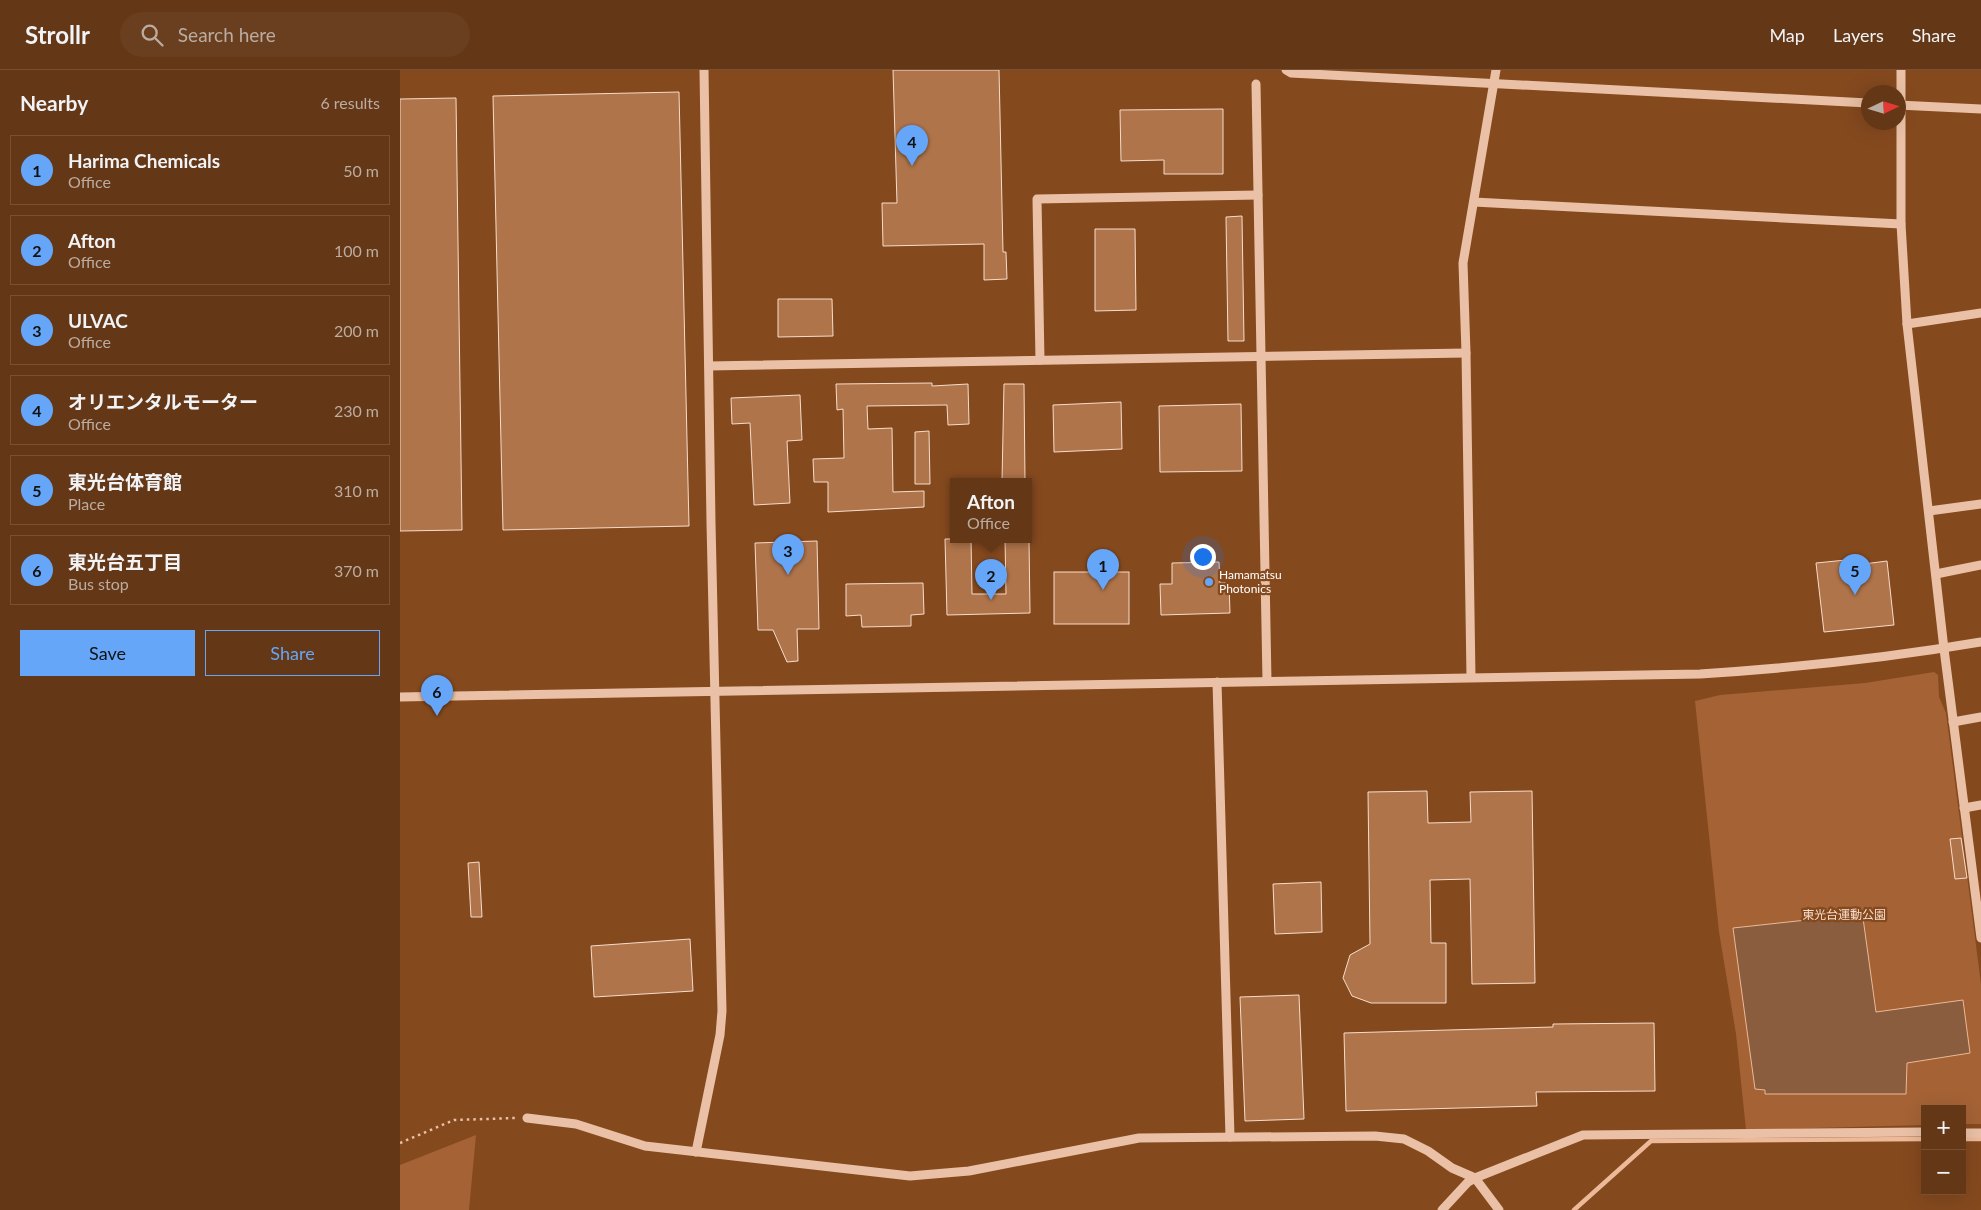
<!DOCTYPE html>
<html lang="en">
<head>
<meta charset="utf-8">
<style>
	body { margin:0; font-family:Lato,"Noto Sans JP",sans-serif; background:#6a3f1f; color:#f1f3f6 }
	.controls { position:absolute; right:15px; bottom:15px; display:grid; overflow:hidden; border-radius:0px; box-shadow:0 5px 20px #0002 }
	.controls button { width:45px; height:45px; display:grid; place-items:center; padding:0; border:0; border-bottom:1px solid #785135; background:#643716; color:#f1f3f6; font:25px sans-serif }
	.compass { position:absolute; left:1461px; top:15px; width:45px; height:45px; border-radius:50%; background:#643716; box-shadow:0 5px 20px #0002; rotate:86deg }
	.you { position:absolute; left:802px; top:486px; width:18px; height:18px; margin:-12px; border:4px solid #fff; border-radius:50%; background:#1a73e8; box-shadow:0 0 0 8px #1a73e833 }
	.badge { display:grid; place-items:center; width:32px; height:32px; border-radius:50%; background:#65a6f9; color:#111; font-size:16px; font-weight:700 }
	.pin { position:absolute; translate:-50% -41px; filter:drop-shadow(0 1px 2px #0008) }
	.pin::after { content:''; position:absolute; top:26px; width:18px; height:15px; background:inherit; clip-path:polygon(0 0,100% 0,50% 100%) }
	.popup { position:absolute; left:550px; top:408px; width:82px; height:65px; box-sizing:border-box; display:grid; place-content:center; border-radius:0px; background:#643716; filter:drop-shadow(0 1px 4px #0005); font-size:16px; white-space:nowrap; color:#bbaca1 }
	.popup b { font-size:19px; color:#f1f3f6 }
	.popup::after { content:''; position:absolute; left:50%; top:100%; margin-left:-10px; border:10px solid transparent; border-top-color:#643716 }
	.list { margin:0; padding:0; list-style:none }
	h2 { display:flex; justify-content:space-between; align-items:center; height:65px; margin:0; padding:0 20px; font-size:21px }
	h2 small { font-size:16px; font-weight:400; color:#bbaca1 }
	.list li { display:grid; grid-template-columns:32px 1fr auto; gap:15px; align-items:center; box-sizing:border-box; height:70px; margin:0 10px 10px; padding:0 10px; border:1px solid #785135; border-radius:0px }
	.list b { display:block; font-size:19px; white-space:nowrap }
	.list p { margin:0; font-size:16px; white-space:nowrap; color:#bbaca1 }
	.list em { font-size:16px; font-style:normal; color:#bbaca1 }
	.actions { display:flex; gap:10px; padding:15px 20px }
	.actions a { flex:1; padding:11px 0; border:1px solid #65a6f9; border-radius:0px; text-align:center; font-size:18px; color:#65a6f9 }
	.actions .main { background:#65a6f9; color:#111 }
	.icon { flex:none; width:28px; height:28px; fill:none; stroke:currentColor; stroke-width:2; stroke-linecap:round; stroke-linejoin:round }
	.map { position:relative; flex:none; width:1581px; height:1140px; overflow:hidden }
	header { display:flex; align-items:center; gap:30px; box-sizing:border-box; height:70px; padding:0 25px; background:#643716; border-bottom:1px solid #785135 }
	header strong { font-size:24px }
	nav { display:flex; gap:28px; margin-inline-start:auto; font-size:18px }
	.search { width:350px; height:45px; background:#6a3f1f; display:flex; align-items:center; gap:12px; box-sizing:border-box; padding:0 18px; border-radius:28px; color:#bbaca1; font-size:19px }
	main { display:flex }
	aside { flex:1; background:#643716 }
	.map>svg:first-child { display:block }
	.green { fill:#a46235 }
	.water { fill:#895d3d; stroke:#ecb999 }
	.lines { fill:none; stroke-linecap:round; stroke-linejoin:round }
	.stream { stroke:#ecb999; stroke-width:4.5 }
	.building { fill:#b0744a; stroke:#f7dccb }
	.path { stroke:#eac1a6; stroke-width:2.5; stroke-dasharray:2.5 4; stroke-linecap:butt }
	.minor { stroke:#eac1a6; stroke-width:9 }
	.poi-dot { fill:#65a6f9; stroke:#85491e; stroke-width:2 }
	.labels { text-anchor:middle; stroke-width:4.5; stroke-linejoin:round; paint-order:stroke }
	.poi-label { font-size:12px; fill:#fff; stroke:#85491e; text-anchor:start }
	.park-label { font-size:12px; fill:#f7dccb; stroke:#85491e }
</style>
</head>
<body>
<header>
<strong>Strollr</strong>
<div class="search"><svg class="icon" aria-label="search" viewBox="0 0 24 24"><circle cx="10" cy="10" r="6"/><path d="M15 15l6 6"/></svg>Search here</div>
<nav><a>Map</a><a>Layers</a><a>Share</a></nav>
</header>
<main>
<aside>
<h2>Nearby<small>6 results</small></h2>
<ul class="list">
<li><span class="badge">1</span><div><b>Harima Chemicals</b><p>Office</p></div><em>50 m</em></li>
<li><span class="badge">2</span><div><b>Afton</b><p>Office</p></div><em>100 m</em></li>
<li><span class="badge">3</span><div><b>ULVAC</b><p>Office</p></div><em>200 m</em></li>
<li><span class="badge">4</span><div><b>オリエンタルモーター</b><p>Office</p></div><em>230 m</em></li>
<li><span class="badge">5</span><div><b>東光台体育館</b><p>Place</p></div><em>310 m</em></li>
<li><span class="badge">6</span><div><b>東光台五丁目</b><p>Bus stop</p></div><em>370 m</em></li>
</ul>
<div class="actions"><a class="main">Save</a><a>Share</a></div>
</aside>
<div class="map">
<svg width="1581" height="1140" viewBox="0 0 1581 1140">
	<rect width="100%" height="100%" fill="#85491e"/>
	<g class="green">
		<path d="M1534,602l4,3 1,22 7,16 35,271v140h-19v-15h-37v16l-179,5 -10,-96 -17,-102 -24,-231 25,-6 145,-12z"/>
		<path d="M76,1065l-7,75h-69v-45z"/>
	</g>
	<path class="water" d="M1432,845l31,3 13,94 87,-12 7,53 -63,10 -1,31h-141v-4l-10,-1 -22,-161 92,-10 7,1z"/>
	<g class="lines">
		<g class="stream">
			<path d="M1562,1069h19"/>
			<path d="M1174,1140l77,-69 274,-2"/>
		</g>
	</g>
	<g class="building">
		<path d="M493,0h106l4,182h3l1,27 -23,1v-36l-101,2 -1,-43h15z"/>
		<path d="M279,22l10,434 -186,4 -10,-434z"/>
		<path d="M56,28l6,432 -62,1v-432z"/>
		<path d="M823,39v65h-59v-14l-43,1 -1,-51z"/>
		<path d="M842,146l2,125h-16l-2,-124z"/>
		<path d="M695,159h40l1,81 -41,1z"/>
		<path d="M378,229h54l1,37 -55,1z"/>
		<path d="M532,313v3l36,-2 1,40 -21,1 -1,-20 -80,1 1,23 24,-1 1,64 31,-1v16l-96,5v-30h-14l-1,-23 31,-1 -1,-49 -6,1 -1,-26z"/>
		<path d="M604,314h20l1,97h-23z"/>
		<path d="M400,325l2,45 -15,1 3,62 -36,2 -4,-82 -18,1 -1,-26z"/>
		<path d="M721,332l1,47 -68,3 -1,-47z"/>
		<path d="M841,334l1,67 -82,1 -1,-66z"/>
		<path d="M529,361l1,53h-15v-52z"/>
		<path d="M545,469h26l1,55h34l-1,-55h24l1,74 -83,2z"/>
		<path d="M417,471l2,88h-22l1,32 -11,1 -14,-32h-15l-3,-87z"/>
		<path d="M1456,489v6l31,-4 7,64 -70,7 -8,-69z"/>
		<path d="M819,492l1,21h9l1,30 -69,2 -1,-31h12v-21z"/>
		<rect x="654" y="502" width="75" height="52"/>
		<path d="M523,513l1,31 -13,1v11l-49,1 -1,-12 -15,1v-32z"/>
		<path d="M1027,721l1,32 43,-1 -1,-30 62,-1 3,192 -63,1 -2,-105 -40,1 1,63h15v60h-75l-19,-7 -9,-18 7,-23 20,-11 -2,-152z"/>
		<path d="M1561,768l6,40 -12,1 -5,-40z"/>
		<path d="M79,792l3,55h-11l-3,-54z"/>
		<path d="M921,812l1,50 -47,2 -2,-50z"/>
		<path d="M290,869l3,52 -99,6 -3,-51z"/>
		<path d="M899,925l5,124 -59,2 -5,-124z"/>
		<path d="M1254,953l1,68 -119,1 1,14 -191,5 -2,-78 209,-6v-3z"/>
	</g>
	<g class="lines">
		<path class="path" d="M0,1073l54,-23 62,-2"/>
		<g class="minor">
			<path d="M886,0l5,3 577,30"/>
			<path d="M1501,0v154l6,100 37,325 37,289"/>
			<path d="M856,14l11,597"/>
			<path d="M1498,35l83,4"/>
			<path d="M1074,132l427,22"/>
			<path d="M1507,254l74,-11"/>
			<path d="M640,290l-3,-161 221,-4"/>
			<path d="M309,296l757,-13"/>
			<path d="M1529,441l52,-7"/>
			<path d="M1536,504l45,-9"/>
			<path d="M1071,607l-5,-324 -3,-90 33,-193"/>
			<path d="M817,612l13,455"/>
			<path d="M0,627l1300,-23c94,-6 188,-16 281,-32"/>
			<path d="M1553,652l28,-5"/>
			<path d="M1564,738l17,-3"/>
			<path d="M127,1048l49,6 69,22 265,30 59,-5 170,-33 236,-2 29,3 24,12 24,17 23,10 24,32"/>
			<path d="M1562,1063h19"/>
			<path d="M296,1082l24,-117 2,-24 -11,-488 -7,-453"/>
			<path d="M1042,1140l26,-28 7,-4 108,-43 342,-3"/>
		</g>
	</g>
	<circle class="poi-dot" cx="809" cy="512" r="5"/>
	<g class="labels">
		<g class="poi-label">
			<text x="819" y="509">Hamamatsu<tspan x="819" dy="14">Photonics</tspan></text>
		</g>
		<g class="park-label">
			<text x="1444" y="849">東光台運動公園</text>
		</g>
	</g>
</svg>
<div class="controls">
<button>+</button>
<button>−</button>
</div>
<svg class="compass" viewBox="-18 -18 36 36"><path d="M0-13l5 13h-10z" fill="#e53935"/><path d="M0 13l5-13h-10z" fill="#bbaca1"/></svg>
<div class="you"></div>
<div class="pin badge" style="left:703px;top:520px">1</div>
<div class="pin badge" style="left:591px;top:530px">2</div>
<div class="popup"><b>Afton</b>Office</div>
<div class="pin badge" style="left:388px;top:505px">3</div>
<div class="pin badge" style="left:512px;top:96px">4</div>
<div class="pin badge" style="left:1455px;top:525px">5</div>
<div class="pin badge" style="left:37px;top:646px">6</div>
</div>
</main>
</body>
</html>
